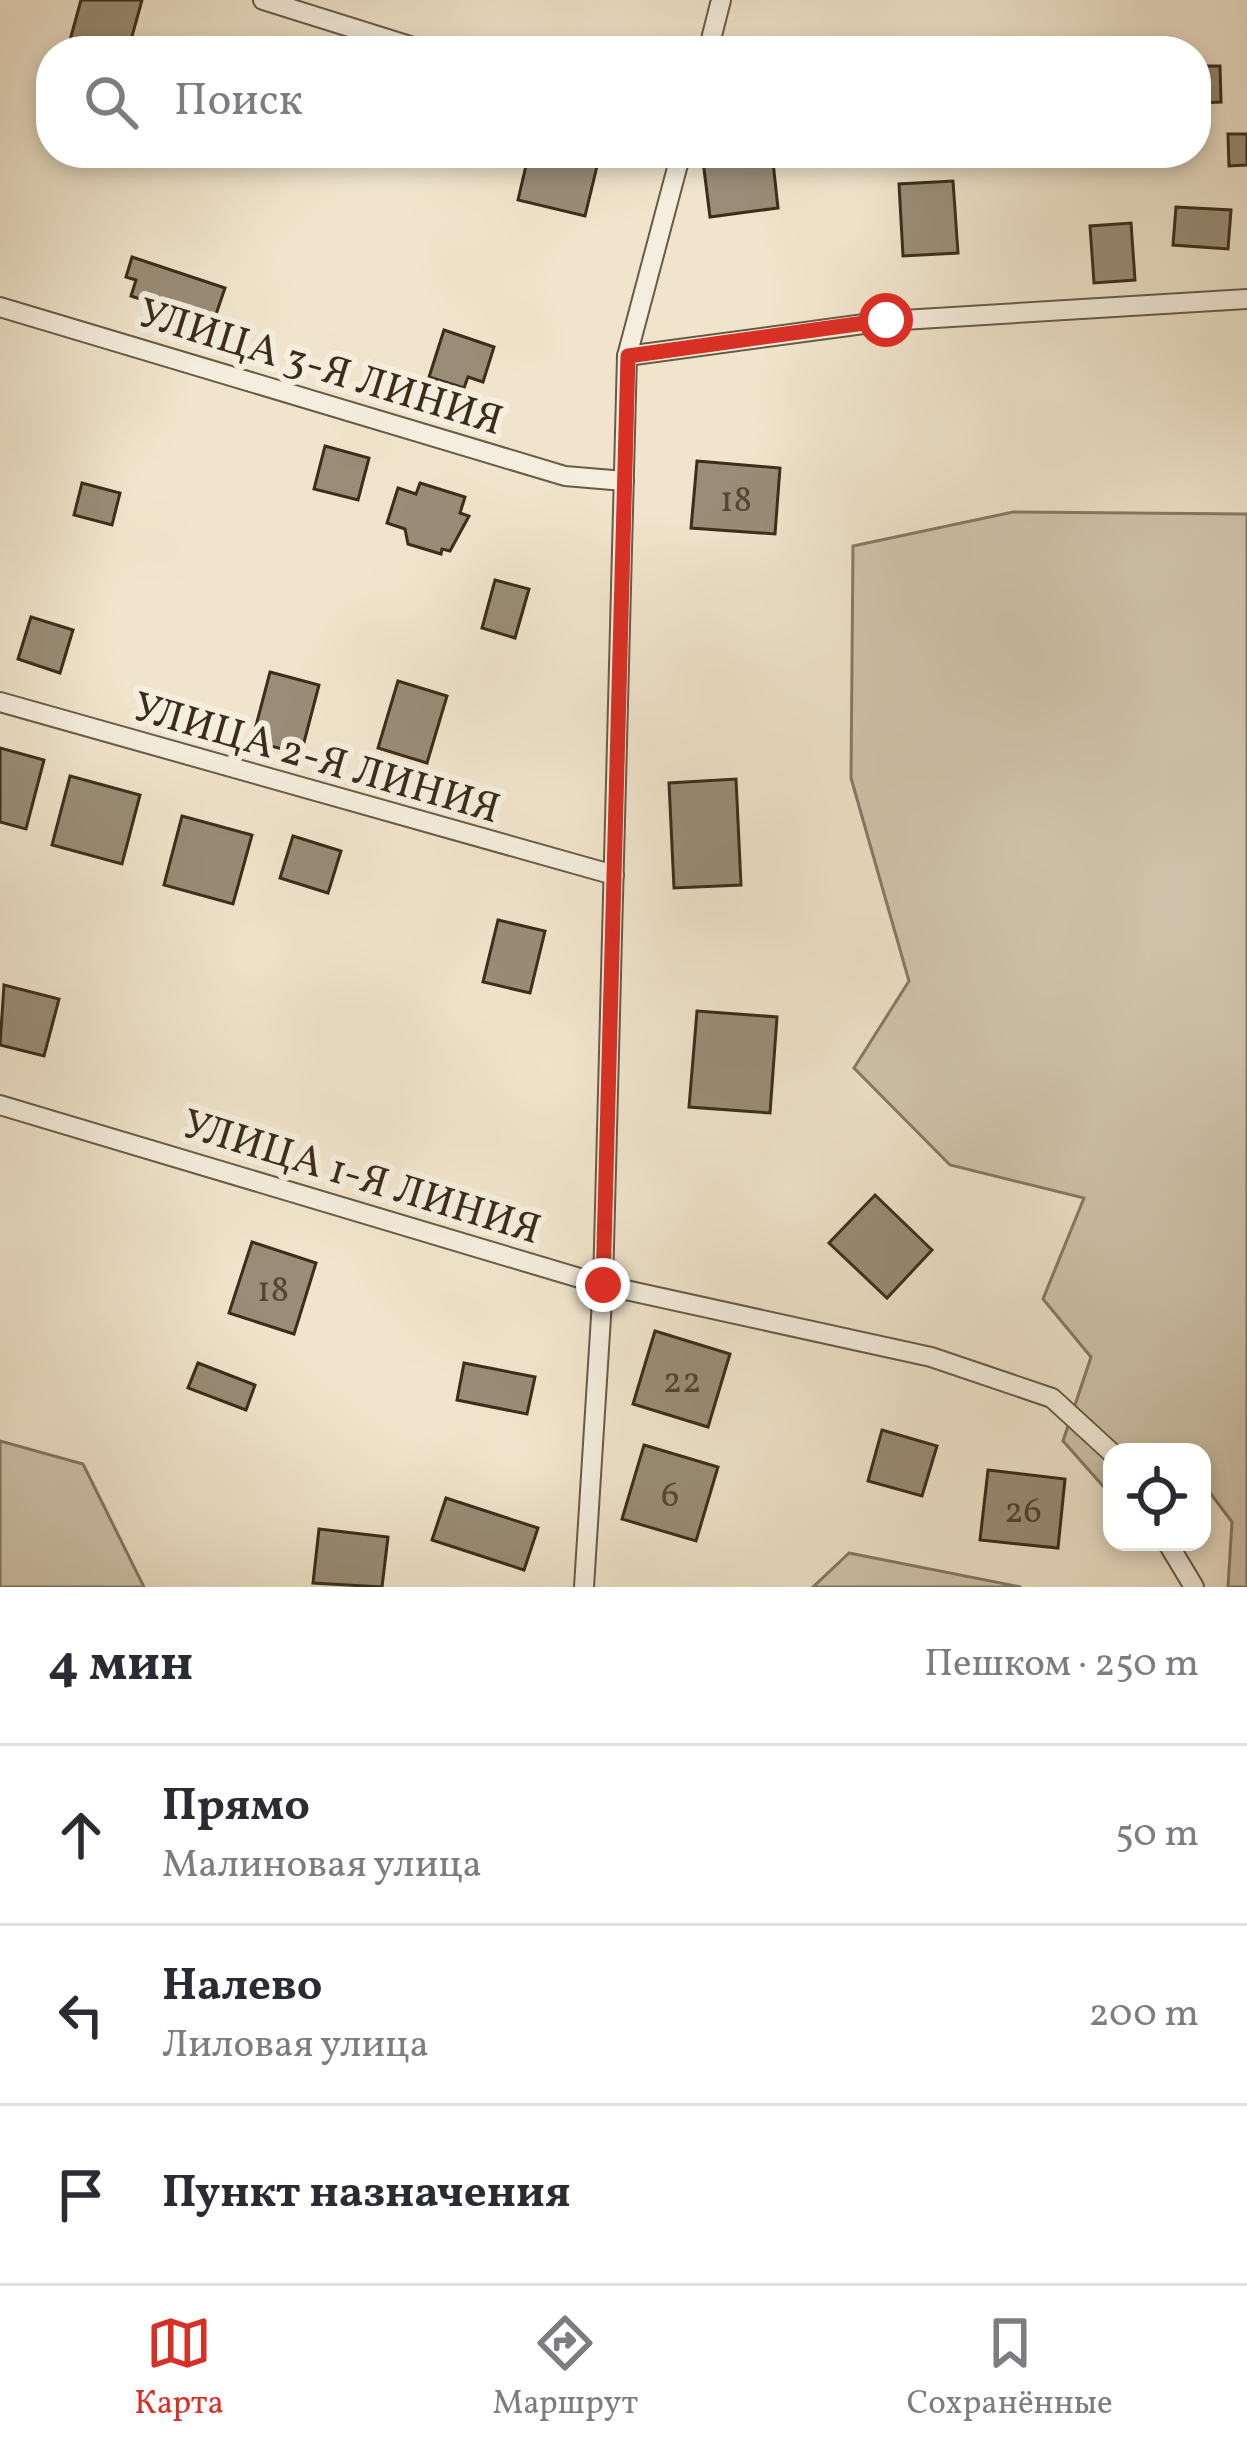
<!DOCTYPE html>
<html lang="ru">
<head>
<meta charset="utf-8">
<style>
	body { margin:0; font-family:Vollkorn,serif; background:#f7f7f7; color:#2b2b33 }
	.controls { position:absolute; right:36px; bottom:36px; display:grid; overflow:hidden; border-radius:24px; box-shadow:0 6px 18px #0003 }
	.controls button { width:108px; height:108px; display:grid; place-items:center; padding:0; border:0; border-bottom:3px solid #e1e1e2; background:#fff; color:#2b2b33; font:60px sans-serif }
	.stop { position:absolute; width:36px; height:36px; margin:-27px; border:9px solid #d93025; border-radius:50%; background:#fff }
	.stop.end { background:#d93025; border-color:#fff; box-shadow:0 3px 12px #0008 }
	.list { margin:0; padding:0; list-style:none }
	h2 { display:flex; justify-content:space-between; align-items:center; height:156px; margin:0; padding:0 48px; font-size:51px }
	h2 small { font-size:39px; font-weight:400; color:#7c7c81 }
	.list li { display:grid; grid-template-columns:78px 1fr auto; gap:36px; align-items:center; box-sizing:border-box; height:180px; padding:0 48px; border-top:3px solid #e1e1e2 }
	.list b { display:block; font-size:45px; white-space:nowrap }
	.list p { margin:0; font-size:39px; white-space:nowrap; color:#7c7c81 }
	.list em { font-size:39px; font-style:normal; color:#7c7c81 }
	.icon { flex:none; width:66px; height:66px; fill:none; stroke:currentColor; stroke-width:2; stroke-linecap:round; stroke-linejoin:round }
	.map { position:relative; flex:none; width:1247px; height:1587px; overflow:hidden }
	.search { position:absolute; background:#fff; box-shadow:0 6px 18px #0003; left:36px; right:36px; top:36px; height:132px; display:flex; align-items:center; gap:30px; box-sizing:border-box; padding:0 42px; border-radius:48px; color:#7c7c81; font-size:45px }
	.sheet { height:696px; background:#fff }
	nav { display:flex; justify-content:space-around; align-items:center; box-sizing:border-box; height:168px; border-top:3px solid #e1e1e2; background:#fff; font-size:33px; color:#7c7c81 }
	nav a { display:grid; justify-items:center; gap:6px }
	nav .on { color:#d93025 }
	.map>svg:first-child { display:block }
	.green { fill:#d1c6ae; stroke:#867a64; stroke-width:3 }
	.building { fill:#998d77; stroke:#3b2d1a; stroke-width:3 }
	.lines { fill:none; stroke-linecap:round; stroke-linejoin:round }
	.lane-casing { stroke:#685b46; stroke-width:22 }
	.lane { stroke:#f5eede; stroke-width:18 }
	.route { stroke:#d93025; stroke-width:15 }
	.labels { text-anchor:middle; stroke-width:12; stroke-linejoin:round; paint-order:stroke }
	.number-label { font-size:36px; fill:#524531 }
	.street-label { font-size:42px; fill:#3b2d1a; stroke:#f5eede }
</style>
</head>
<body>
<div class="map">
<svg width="1247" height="1587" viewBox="0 0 1247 1587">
	<rect width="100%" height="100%" fill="#f0e5cc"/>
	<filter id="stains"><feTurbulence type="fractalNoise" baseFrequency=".00167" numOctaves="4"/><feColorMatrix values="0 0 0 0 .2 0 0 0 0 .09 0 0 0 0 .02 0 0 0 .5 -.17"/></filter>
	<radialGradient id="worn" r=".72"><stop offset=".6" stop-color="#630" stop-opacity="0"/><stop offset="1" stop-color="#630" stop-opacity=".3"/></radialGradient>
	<g class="green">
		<path d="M1013,512l234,2v1073h-19l4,-65 -30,-40v-30h-90v32l-9,2 -40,-45 28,-84 -48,-58 41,-101 -134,-33 -96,-97 55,-87 -58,-203 2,-232z"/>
		<path d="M0,1441l83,23 61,123h-144z"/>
		<path d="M849,1553l172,34h-208z"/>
	</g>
	<g class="building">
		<path d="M81,0h61l-14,51h-61z"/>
		<path d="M1196,66h24l1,36 -25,1z"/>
		<path d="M1228,134h19v31l-18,1z"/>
		<path d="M529,153l69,9 -13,54 -67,-16z"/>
		<path d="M702,153h70l6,55 -68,9z"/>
		<path d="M953,181l5,72 -55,3 -4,-72z"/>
		<path d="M1176,207l55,3 -3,39 -55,-4z"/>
		<path d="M1131,223l4,57 -41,3 -4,-57z"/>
		<path d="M132,257l93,31 -12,35 -82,-27 5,-16 -10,-3z"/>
		<path d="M444,330l50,17 -11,35 -15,-5 -4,11 -35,-11z"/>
		<path d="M325,446l44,12 -11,42 -44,-11z"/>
		<path d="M697,461l83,7 -5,66 -84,-6z"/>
		<path d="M82,483l38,10 -8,32 -38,-10z"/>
		<path d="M420,483l45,14 -5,16 9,3 -19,35 -8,-2 -1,5 -33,-10 -3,-15 -18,-6 11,-35 18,6z"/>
		<path d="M495,580l34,9 -14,49 -33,-10z"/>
		<path d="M31,617l42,13 -13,43 -42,-14z"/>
		<path d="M270,672l49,13 -18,69 -49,-13z"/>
		<path d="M398,681l49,15 -20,67 -49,-15z"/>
		<path d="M0,748l44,12 -18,69 -26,-7z"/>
		<path d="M70,776l70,19 -18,69 -70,-19z"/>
		<path d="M736,779l5,106 -67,3 -5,-105z"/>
		<path d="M182,816l70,19 -19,69 -69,-19z"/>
		<path d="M293,836l48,15 -13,42 -48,-15z"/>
		<path d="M498,920l47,11 -15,62 -47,-11z"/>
		<path d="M4,985l55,14 -15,57 -44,-11z"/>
		<path d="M697,1011l80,6 -7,96 -81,-6z"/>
		<path d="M875,1195l57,55 -45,48 -58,-55z"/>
		<path d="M252,1242l64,21 -22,71 -65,-21z"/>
		<path d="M655,1331l75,23 -22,73 -75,-23z"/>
		<path d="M198,1363l57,22 -9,25 -58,-22z"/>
		<path d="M464,1363l71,14 -8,37 -70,-14z"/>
		<path d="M882,1430l55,16 -15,50 -54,-15z"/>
		<path d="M644,1445l74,22 -22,74 -74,-22z"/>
		<path d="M988,1470l77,9 -7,69 -78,-8z"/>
		<path d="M446,1498l92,30 -14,42 -92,-30z"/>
		<path d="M319,1529l69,8 -6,50 -69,-4z"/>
	</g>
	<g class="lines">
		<g class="lane-casing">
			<g id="lane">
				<path d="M263,0l163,51"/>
				<path d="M708,51l13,-51"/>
				<path d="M0,307l565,169 59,5"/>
				<path d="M627,356l259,-35 361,-22"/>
				<path d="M0,702l614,173"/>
				<path d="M0,1105l603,180 328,72 121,41 60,55"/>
				<path d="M1167,1542l27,45"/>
				<path d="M584,1587l19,-302 24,-929 54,-203"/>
			</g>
		</g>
		<use href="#lane" class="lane"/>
	</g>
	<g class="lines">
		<path class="route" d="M603,1285l25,-929 258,-36"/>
	</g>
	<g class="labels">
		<g class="number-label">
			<text x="736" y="511">18</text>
			<text x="273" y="1301">18</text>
			<text x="682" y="1392">22</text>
			<text x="670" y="1506">6</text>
			<text x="1023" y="1522">26</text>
		</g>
		<g class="street-label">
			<text transform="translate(321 365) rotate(17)" y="15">УЛИЦА 3-Я ЛИНИЯ</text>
			<text transform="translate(317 756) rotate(16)" y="15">УЛИЦА 2-Я ЛИНИЯ</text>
			<text transform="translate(362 1175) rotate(17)" y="15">УЛИЦА 1-Я ЛИНИЯ</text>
		</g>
	</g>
	<rect width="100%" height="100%" filter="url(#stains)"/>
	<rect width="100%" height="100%" fill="url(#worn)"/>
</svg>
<div class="controls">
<button><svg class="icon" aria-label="locate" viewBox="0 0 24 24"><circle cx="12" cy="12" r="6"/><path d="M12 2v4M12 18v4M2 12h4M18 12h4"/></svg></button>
</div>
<div class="stop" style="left:886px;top:320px"></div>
<div class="stop end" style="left:603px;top:1285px"></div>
<div class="search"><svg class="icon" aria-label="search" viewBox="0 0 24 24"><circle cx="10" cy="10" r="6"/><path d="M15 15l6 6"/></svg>Поиск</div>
</div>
<section class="sheet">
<h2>4 мин<small>Пешком · 250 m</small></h2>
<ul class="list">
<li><svg class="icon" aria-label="ahead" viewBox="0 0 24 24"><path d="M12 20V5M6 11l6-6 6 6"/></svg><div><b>Прямо</b><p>Малиновая улица</p></div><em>50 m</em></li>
<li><svg class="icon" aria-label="left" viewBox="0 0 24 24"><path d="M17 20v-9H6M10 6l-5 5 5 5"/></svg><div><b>Налево</b><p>Лиловая улица</p></div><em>200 m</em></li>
<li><svg class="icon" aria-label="arrive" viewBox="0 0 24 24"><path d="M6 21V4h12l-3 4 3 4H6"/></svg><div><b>Пункт назначения</b></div></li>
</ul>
</section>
<nav>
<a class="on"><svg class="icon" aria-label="map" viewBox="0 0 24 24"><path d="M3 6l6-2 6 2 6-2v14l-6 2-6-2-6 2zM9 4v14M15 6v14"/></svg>Карта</a>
<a><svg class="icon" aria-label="directions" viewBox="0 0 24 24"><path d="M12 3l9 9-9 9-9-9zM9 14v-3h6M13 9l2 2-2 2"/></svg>Маршрут</a>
<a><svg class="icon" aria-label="saved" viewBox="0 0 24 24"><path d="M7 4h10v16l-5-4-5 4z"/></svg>Сохранённые</a>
</nav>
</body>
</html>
